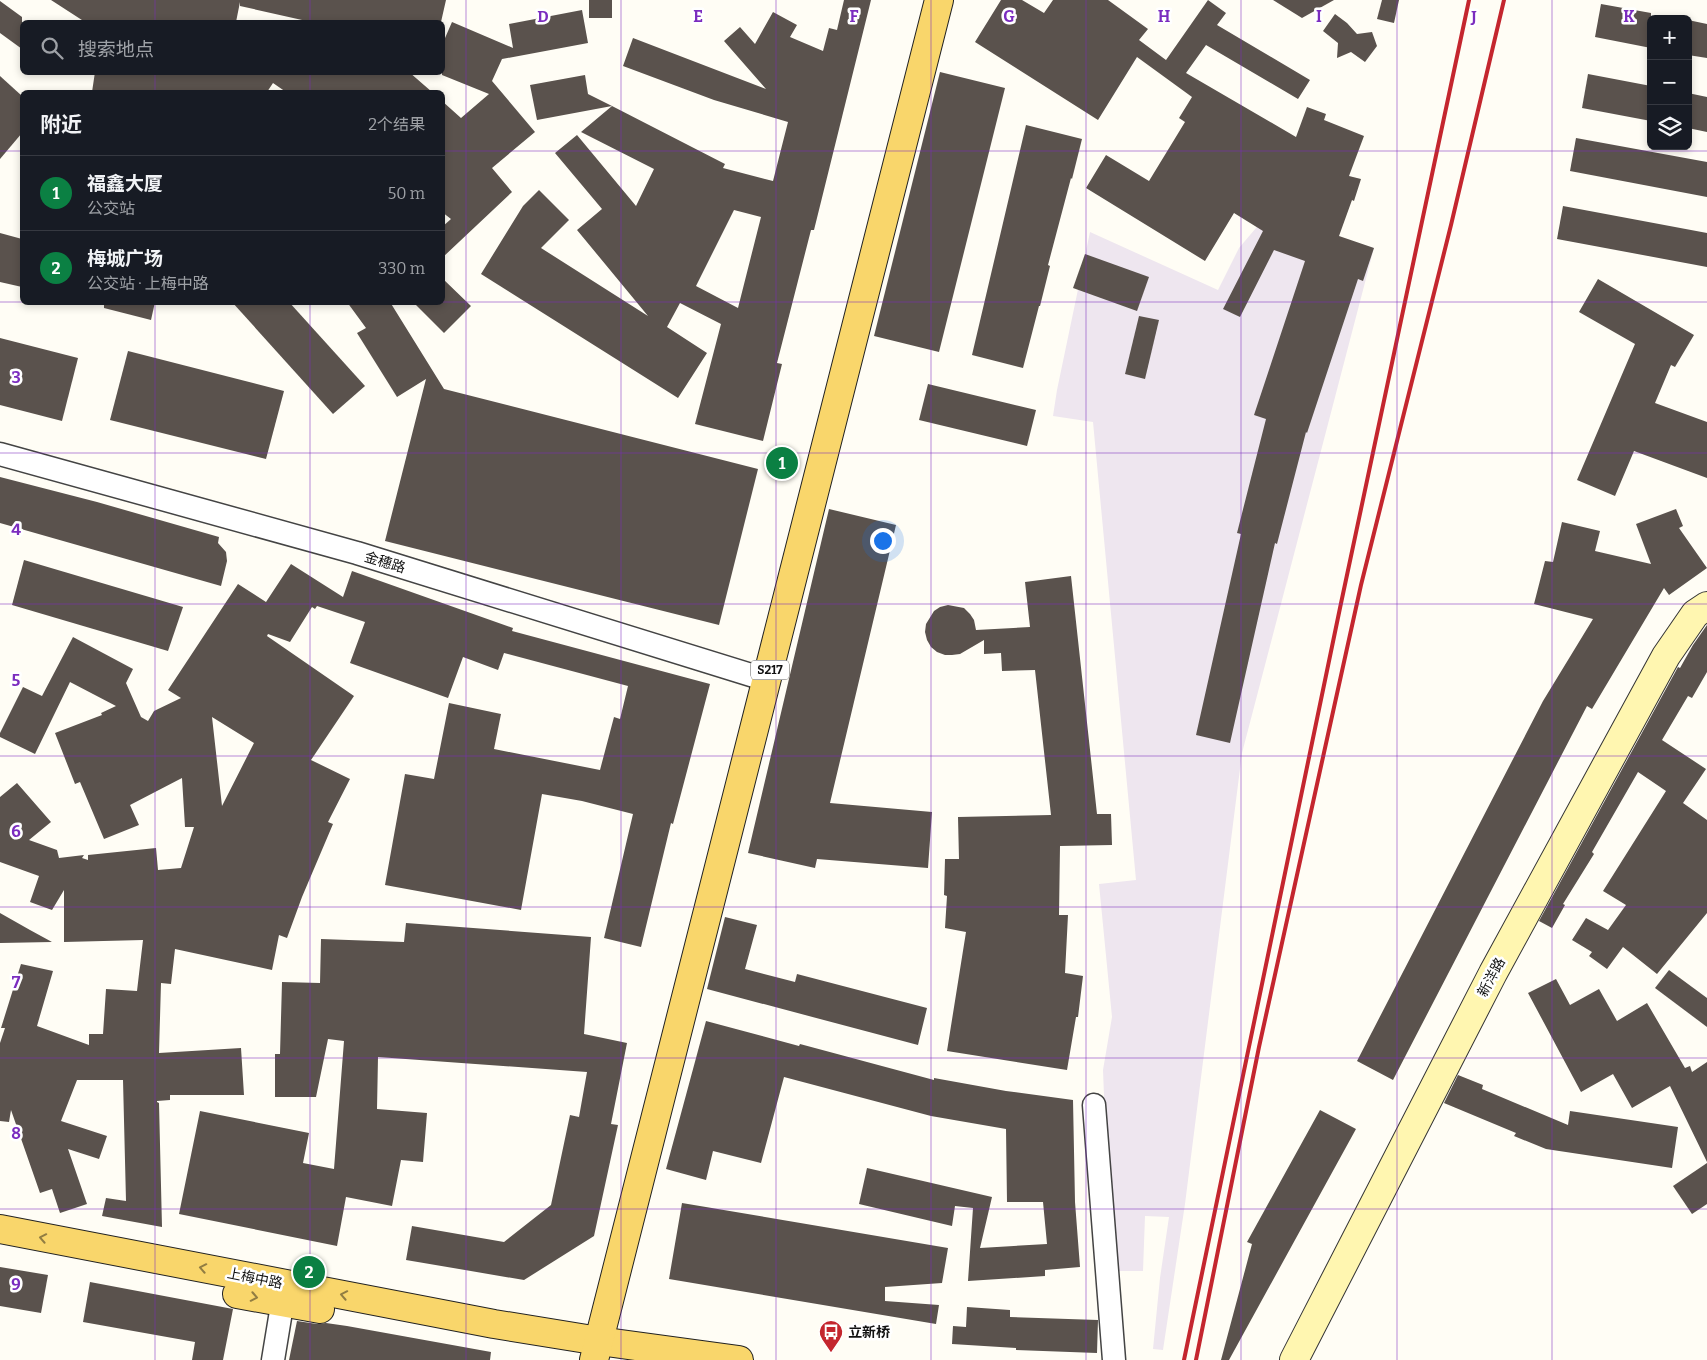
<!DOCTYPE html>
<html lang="zh">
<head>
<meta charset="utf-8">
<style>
	body { margin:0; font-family:Bitter,"Noto Sans SC",serif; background:#20242c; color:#f1f3f6 }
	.controls { position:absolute; right:15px; top:15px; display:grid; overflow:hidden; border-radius:8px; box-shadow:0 2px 8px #0003 }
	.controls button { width:45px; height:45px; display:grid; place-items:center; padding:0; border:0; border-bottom:1px solid #363941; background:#171b24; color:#f1f3f6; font:25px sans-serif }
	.you { position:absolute; left:882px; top:540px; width:18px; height:18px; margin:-12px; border:4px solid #fff; border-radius:50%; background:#1a73e8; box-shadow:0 0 0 8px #1a73e833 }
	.badge { display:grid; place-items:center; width:32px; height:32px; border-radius:50%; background:#0b8043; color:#fff; font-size:16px; font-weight:700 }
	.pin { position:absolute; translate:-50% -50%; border:2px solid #fff; box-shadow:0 1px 5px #0006 }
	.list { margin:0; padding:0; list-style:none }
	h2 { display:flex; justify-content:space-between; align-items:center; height:65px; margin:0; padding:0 20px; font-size:21px }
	h2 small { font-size:16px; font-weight:400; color:#9ea1a6 }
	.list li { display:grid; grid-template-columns:32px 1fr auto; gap:15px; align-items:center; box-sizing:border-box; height:75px; padding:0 20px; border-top:1px solid #363941 }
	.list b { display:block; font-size:19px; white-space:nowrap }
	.list p { margin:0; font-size:16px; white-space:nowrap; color:#9ea1a6 }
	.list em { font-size:16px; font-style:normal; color:#9ea1a6 }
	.icon { flex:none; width:28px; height:28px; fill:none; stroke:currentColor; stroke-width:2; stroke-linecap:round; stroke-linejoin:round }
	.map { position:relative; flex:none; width:1707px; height:1360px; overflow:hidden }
	.search { position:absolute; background:#171b24; box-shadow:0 2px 8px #0003; left:20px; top:20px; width:425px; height:55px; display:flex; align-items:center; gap:12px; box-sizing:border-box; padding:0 18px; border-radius:8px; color:#9ea1a6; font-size:19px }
	.panel { position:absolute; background:#171b24; box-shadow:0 2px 8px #0003; left:20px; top:90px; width:425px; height:215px; border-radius:8px }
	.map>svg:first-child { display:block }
	.industrial { fill:#eee6ef }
	.building { fill:#5a524d; fill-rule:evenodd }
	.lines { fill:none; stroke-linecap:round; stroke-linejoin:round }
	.street-casing { stroke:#444; stroke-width:25 }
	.secondary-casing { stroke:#333; stroke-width:30 }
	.primary-casing { stroke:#222; stroke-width:30 }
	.street { stroke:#fff; stroke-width:22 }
	.secondary { stroke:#fff6b0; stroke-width:28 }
	.primary { stroke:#f9d66b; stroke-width:28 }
	.rail { stroke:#c4262e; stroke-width:4 }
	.oneway { stroke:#917d42 }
	.grid { fill:none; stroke:#7b2cbf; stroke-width:1; stroke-opacity:0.55 }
	.labels { text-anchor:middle; stroke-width:5; stroke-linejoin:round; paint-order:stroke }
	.shield { fill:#fff; stroke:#585858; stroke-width:1 }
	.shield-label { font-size:12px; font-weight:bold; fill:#111 }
	.street-label { font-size:14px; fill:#111; stroke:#fff }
	.poi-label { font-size:14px; font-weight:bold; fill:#111; stroke:#fff; text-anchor:start }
	.grid-label { font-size:16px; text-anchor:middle; font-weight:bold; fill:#7b2cbf; stroke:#fff; stroke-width:5; stroke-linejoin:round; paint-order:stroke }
</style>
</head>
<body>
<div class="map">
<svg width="1707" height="1360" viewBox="0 0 1707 1360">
	<rect width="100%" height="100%" fill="#fffdf5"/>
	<path class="industrial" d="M1267,215l107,33 -132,505 -57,451 -22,146 -10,-1 7,-71 9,-61 -24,-1 -2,55h-25l-11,-99 -4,-102 9,-53 -13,-133 37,-4 -43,-458 -40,-6 4,-26 33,-158 128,58 21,-42z"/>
	<g class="building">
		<path d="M51,0h395l-5,22h-130l-71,-16v-4l-4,20h-151z"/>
		<rect x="589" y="0" width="23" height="18"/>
		<path d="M844,0h27l-57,230h-3l-34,133 5,1 -19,77 -68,-17 26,-100 -41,-21 -13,24 40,26 -29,45 -197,-124 42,-68 16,-16 30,30 -28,28 107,68 -71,-86 25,-21 -47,-56 22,-18 59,71 18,-37 -73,-37 31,-26 113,58 -2,4 50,13 15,-59 -74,-22 -91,-34 10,-28 133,51 -42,-48 16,-14 15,17 18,-32 24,13 -7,12 33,14 6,-23 8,2zM734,210l27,7 -23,91 -42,-22z"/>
		<path d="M1001,0h21l22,13 9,-13h55l40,29 -9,11 27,20 42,-60 18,13 -9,12 93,55 -12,19 -92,-54 -20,28 110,64 11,-30 19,7 -2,6 40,16 -15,40 12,3 -7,22 -2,-1 -13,36 35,12 -11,33 -5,-2 -51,154 -1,-1 -29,112 -2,-1 -45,200 -34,-8 45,-201 -4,-1 29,-114 -12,-4 51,-154 -31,-11 -34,67 -17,-8 40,-78 -29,-18 -29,48 -119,-73 20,-33 43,26 36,-59 -6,-4 13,-21 -55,-40 -39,63 -123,-78z"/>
		<path d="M1273,0h61l-32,18z"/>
		<path d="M1382,0h17l-5,23 -17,-4z"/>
		<path d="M0,1l22,16v32l-22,-16z"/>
		<path d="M1601,4l50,9v35l-56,-11z"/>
		<path d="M582,10l6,33 -86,16 -10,22 43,51 -43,36 20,24 -70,66v-31l9,-8 -9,-7v-111l19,17 28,-24 -47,-19v-30l10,-23 61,26 -4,-24z"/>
		<path d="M1335,14l12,9 10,11 15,-2 5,14 -12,16 -14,-10 -14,6 1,-15 -15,-12z"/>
		<path d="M1688,20l19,4v34l-19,-3z"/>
		<path d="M95,72h314l23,20h-146l-13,-9 -6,9h-175z"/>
		<path d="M940,72l65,16 -66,264 -65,-16z"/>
		<path d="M1588,74l63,12v35l-69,-13z"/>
		<path d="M585,75l3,19 24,12 -75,14 -7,-35z"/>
		<path d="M0,76l22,20v37l-22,26z"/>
		<path d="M1688,93l19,4v35l-19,-4z"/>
		<path d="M1026,125l56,14 -10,40 -1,-1 -23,87 2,1 -10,40h-1l-16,62 -51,-13z"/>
		<path d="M1576,138l131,24v35l-137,-26z"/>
		<path d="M1563,206l144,27v34l-150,-28z"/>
		<path d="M0,233l22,6v48l-22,-5z"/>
		<path d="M1085,254l64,23 -12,34 -64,-23z"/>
		<path d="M442,278l29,28 -27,27 -31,-31h29z"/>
		<path d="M1598,279l96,56 -19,32 -4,-2 -16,38 52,19v56l-73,-27 -19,45 -38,-16 58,-136 -56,-32z"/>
		<path d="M104,302h51l-4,18 -47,-12z"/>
		<path d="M232,302h57l76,84 -32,28z"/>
		<path d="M347,302h43l54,87 314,80 -39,156 -334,-84 41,-162 -29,18 -40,-64 9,-5z"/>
		<path d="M1139,316l20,4 -14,59 -20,-5z"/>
		<path d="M0,338l78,20 -16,63 -62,-16z"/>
		<path d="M128,351l156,40 -18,68 -156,-39z"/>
		<path d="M928,384l108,26 -9,36 -108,-26z"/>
		<path d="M0,477l97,25 122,35 -1,6 8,9 1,9 -6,25 -221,-63z"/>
		<path d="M829,509l67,16 -66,278 102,9 -4,56 -111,-9 -2,9 -67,-15z"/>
		<path d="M1676,509l7,17 -4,2 28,40 -38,27 -5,-7 -72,121 -5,-3 -194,374 -36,-19 186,-360 50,-82 -59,-15 11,-43 8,1 9,-40 38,9 -5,20 56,13 -15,-40z"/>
		<path d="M24,560l159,47 -15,44 -156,-46z"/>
		<path d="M291,564l52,33 9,-26 161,57 -1,3 198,53 -37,140 -2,-1 -30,124 -37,-9 29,-124 -51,-13 -40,-7 -21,116 -136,-25 20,-111 29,5 15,-76 52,11 -7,35 106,21 14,-53 6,2 8,-33 -124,-33 -6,17 -35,-13 -15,41 -98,-35 15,-41 -48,-16 -2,3 -3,-2 -22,35 -22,-8 -1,2 87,60 -43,64 39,19 -22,43 5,2 -31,73 -15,41 -8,-3 -7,35 -97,-21 -4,35 -10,-1 -2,70 82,-5 3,47h-74v5l-13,1v1l2,1 3,124 -60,-11 4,-18 20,3 -3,-121h-46l-16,41 46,15 -8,23 -31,-10 19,55 -27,9 -8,-24 -12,4 -29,-83 -2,12 -9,-1v-78l5,-15h-4l20,-64 32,7 -16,55 52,19v-11h14l3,-45 31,2 6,-51 -79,2v-52l-12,20 -22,-8 9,-26 -39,-14v-65l17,-14 34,39 -22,18 28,10 2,8 25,-3 -2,3 6,2v-5l68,-7 2,22 23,-2 13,-41h-9l-3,-49 -52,27 9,20 -35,14 -24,-57 -5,2 -20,-51 47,-18 -1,-2 15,-7 -46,-24 -35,72 -35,-17v-4l23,-46 19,9 31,-59 60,32 -7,14 15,34 7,4 6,-10 27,-13 -13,-8 70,-106 28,18zM212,717l42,26 -32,63z"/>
		<path d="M1071,576l26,238h14l1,31 -52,1 -1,69h9l-3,58 18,3 -5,41h-2l-9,53 -120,-19 19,-119 -21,-4 2,-32 -3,-1 1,-36h14l-1,-42 93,-2 -16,-145 -33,1 -1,-18 -17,1v-14l-24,14 -8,1h-7l-8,-3 -6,-5 -4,-7 -2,-8 1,-8 8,-13 6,-4 8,-2 16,3 6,6 4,6 2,10 54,-3 -5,-45z"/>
		<path d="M1707,625v47l-15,26 -4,-2 -26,44 44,29 -23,34 24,17v93l-50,61 -34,-27 -16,22 -18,-13 3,-4 -20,-12 14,-22 22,12 18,-25 -23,-14 63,-100 -28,-19 -46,80 2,2 -31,50 2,1 -13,23 -13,-7 139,-254 2,1 13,-23z"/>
		<path d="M0,913l30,17 22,12 -52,1z"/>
		<path d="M725,917l32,8 -12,44 50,13 2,-8 130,34 -9,37 -211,-56z"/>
		<path d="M406,923l185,14 -7,97 43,9 -16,81 7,1 -24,111 -70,44 -118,-20 6,-34 92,16 47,-37 19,-90 9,2 8,-45 -209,-15 -1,52 50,4 -4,49 -22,-2 -9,46 -46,-9 -9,49 -158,-32 21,-103 109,22 -6,30 31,6 10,-128 -16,-2 -12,58h-41v-43h5l2,-72 38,1 1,-44 83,3z"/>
		<path d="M1669,970l38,28v29l-52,-39z"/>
		<path d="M1556,979l14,26 29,-16 18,32 30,-18 38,65 5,-2 2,6 15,-10v100l-37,-76 -38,22 -19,-34 -32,18 -53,-99z"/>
		<path d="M706,1021l93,25 1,-2 134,36v-2l72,13 67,9 2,102 5,65 -35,3v6l-77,5 5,-73 -18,-2 -3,20 -93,-22 8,-36 125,29 -12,51 67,-4 -4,-42h-36l-1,-73 -75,-13 -147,-39 -23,86 -48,-12 -7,29 -40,-11z"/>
		<path d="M1458,1075l25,10 -1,4 86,36 2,-14 108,16 -6,41 -126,-19 -32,-13 2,-3 -72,-30z"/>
		<path d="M1320,1110l36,19 -127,231h-8l31,-116 -5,-2z"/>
		<path d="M1707,1163v41l-15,10 -19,-28z"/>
		<path d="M682,1203l266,45 -6,35 -57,4v14l54,4 -3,19 -267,-45z"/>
		<path d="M0,1267l48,8 -7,38 -41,-7z"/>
		<path d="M90,1282l143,27 -10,51h-31l3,-18 -112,-20z"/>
		<path d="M967,1307l43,3v7l88,3 -1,33 -81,-3v-2l-64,-4 1,-18 13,1z"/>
		<path d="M297,1321l20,3 9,-1 21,3 144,26 -1,8h-201z"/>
	</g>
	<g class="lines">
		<g class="street-casing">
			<g id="street">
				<path d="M0,454l357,99 410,127"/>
				<path d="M1094,1105l20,255"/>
				<path d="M273,1360l12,-73"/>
			</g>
		</g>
		<g class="secondary-casing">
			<path id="secondary" d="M1294,1360l199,-387 173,-317 29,-42 12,-8"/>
		</g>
		<g class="primary-casing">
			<g id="primary">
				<path d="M0,1229l494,95 105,17 140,19"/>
				<path d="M237,1294l83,15"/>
				<path d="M594,1360l345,-1360"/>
			</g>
		</g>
		<use href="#street" class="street"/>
		<use href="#secondary" class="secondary"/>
		<use href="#primary" class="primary"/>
		<g class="rail">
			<path d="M1184,1360l156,-752 129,-608"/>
			<path d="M1196,1360l63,-313 102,-462 90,-360 53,-225"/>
		</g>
	</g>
	<defs><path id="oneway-chevron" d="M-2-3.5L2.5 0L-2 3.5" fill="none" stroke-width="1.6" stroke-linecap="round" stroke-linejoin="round" transform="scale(1.25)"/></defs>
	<g class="oneway">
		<use href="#oneway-chevron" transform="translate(43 1238) rotate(-169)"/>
		<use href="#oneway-chevron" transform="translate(203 1268) rotate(-169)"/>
		<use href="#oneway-chevron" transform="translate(344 1295) rotate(-169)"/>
		<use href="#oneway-chevron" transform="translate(254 1297) rotate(11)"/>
	</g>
	<path class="grid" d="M155,0v22M310,0v22M466,0v1360M621,0v1360M776,0v1360M931,0v1360M1086,0v1360M1241,0v1360M1397,0v1360M1552,0v1360M155,72v20M310,72v20M0,151h22M442,151h1265M0,302h22M155,302v1058M310,302v1058M442,302h1265M0,453h1707M0,604h1707M0,756h1707M0,907h1707M0,1058h1707M0,1209h1707"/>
	<defs>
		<g id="bus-pin" transform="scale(1.25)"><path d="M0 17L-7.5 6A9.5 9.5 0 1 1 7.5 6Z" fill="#c4262e" stroke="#fff"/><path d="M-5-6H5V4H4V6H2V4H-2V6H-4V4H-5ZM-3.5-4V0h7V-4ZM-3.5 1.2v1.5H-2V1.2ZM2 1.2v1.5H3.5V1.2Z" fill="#fff"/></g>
	</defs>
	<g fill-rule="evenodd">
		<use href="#bus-pin" x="831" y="1332"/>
	</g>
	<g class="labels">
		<rect class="shield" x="751" y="660.5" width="38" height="19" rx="4"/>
		<g class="shield-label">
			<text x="770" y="674">S217</text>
		</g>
		<g class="street-label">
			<text transform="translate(385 562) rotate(17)" y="5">金穗路</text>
			<text transform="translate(1491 977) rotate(-62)" y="5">新洋路</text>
			<text transform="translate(255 1278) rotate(11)" y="5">上梅中路</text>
		</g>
		<g class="poi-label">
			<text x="848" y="1337">立新桥</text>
		</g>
	</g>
	<g class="grid-label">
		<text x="543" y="22">D</text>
		<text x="698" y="22">E</text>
		<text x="854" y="22">F</text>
		<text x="1009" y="22">G</text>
		<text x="1164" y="22">H</text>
		<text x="1319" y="22">I</text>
		<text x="1474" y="22">J</text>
		<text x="1629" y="22">K</text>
		<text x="16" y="383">3</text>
		<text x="16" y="535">4</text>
		<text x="16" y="686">5</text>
		<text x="16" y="837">6</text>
		<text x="16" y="988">7</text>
		<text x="16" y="1139">8</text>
		<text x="16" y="1290">9</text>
	</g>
</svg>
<div class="controls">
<button>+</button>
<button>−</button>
<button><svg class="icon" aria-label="layers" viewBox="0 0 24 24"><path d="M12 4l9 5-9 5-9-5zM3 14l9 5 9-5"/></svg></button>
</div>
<div class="you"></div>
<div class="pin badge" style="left:782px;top:463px">1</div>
<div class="pin badge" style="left:309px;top:1272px">2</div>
<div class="search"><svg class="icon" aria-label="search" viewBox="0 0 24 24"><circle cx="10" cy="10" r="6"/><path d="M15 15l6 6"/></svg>搜索地点</div>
<section class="panel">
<h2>附近<small>2个结果</small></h2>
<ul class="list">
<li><span class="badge">1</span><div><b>福鑫大厦</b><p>公交站</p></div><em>50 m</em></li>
<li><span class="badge">2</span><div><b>梅城广场</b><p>公交站 · 上梅中路</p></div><em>330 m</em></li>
</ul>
</section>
</div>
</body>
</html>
